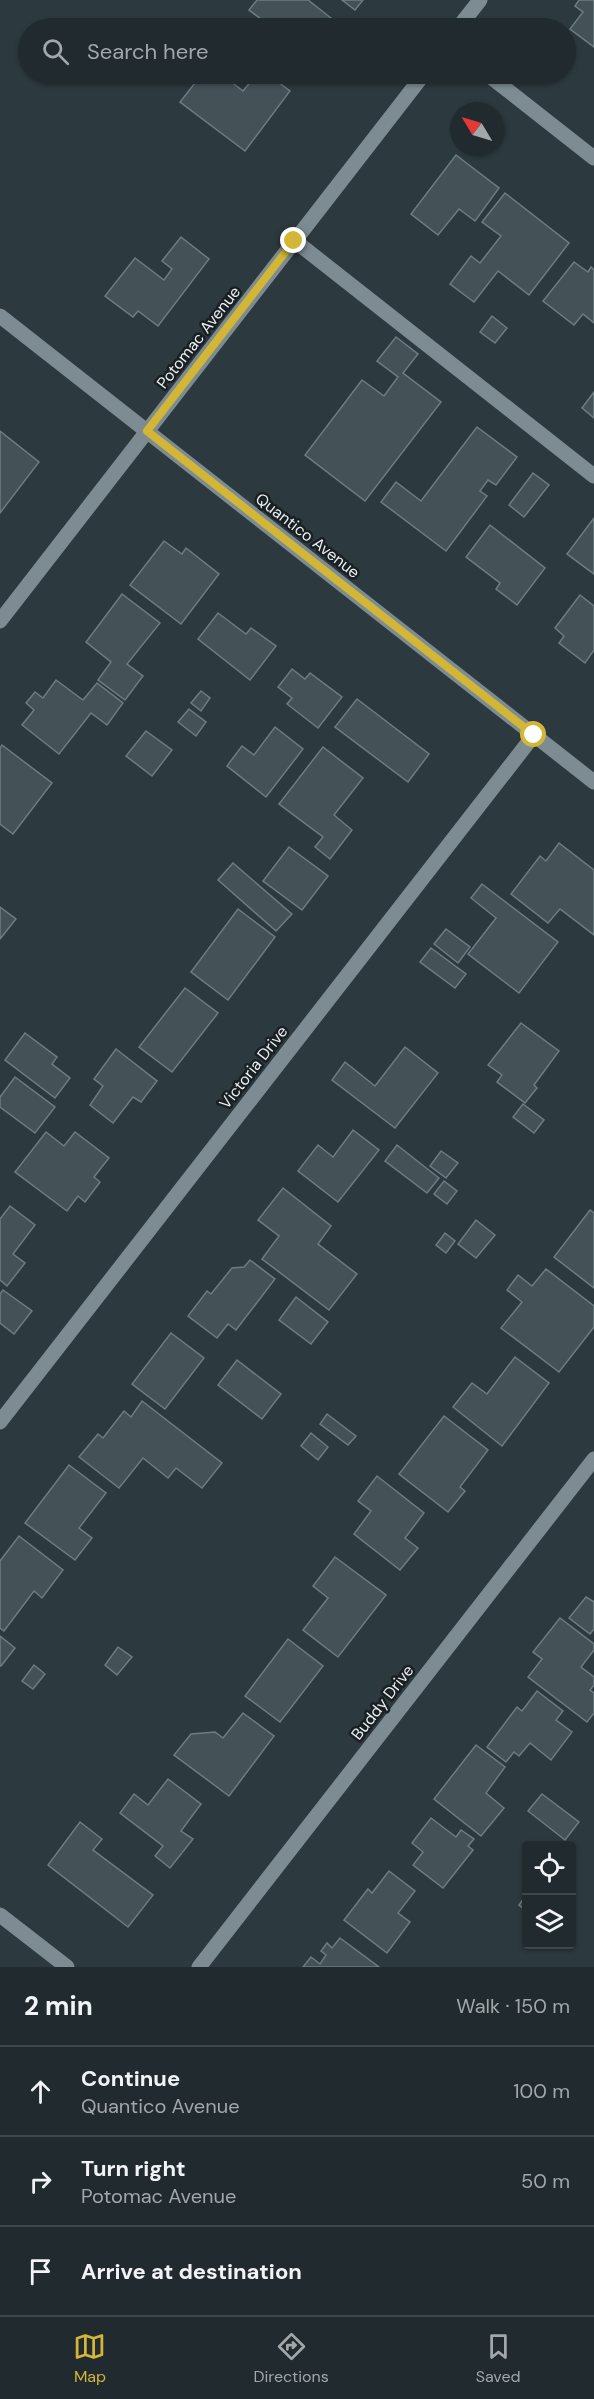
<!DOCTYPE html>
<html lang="en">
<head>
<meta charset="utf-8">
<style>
	body { margin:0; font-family:"DM Sans",sans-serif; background:#293337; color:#f1f3f6 }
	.controls { position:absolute; right:18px; bottom:18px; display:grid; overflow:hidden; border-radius:6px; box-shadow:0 2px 4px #0004 }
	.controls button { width:54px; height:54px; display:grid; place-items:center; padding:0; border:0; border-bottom:2px solid #3e474b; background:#212b2f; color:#f1f3f6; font:30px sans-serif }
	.compass { position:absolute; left:450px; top:102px; width:54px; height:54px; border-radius:50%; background:#212b2f; box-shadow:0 2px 4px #0004; rotate:308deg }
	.stop { position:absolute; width:18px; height:18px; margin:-14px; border:4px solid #d3b635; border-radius:50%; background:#fff }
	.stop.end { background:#d3b635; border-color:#fff; box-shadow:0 2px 6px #0008 }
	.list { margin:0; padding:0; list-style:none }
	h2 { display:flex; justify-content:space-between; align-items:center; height:78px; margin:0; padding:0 24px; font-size:26px }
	h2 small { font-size:20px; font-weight:400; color:#a2a7aa }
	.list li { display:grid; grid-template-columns:39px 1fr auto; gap:18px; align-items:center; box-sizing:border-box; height:90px; padding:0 24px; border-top:2px solid #3e474b }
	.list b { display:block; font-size:22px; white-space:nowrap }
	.list p { margin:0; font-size:20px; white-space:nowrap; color:#a2a7aa }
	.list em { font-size:20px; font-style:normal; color:#a2a7aa }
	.icon { flex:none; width:33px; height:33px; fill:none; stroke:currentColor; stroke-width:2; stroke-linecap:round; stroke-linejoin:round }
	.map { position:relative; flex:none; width:594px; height:1967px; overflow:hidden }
	.search { position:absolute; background:#212b2f; box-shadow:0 2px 4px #0004; left:18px; right:18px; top:18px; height:66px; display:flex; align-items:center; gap:15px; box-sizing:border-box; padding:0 21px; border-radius:33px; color:#a2a7aa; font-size:22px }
	.sheet { height:348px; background:#212b2f }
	nav { display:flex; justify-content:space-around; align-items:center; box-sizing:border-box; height:84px; border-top:2px solid #3e474b; background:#212b2f; font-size:16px; color:#a2a7aa }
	nav a { display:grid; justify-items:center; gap:3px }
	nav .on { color:#d3b635 }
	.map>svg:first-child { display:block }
	.building { fill:#445258; stroke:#6d7c83; stroke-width:1.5 }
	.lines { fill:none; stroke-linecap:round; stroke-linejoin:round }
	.service { stroke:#7c8c92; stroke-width:15 }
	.minor { stroke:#7c8c92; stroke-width:15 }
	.route { stroke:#d3b635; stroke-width:8 }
	.labels { text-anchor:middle; stroke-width:5; stroke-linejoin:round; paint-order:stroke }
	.street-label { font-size:16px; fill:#e7eff2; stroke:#191f22 }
</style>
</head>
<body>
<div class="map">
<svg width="594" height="1967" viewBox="0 0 594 1967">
	<rect width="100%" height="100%" fill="#2c393f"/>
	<g class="building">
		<path d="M257,0h51l28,22 -5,6h-58l-24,-18z"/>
		<path d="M342,0h21l-8,10z"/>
		<path d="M579,0h15v47l-24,-18 13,-17 -8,-6z"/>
		<path d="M202,74h19l22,17 14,-17h10l23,17 -45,60 -65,-49z"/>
		<path d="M281,74h15l-5,7z"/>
		<path d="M456,155l43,33 -24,33 -16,-12 -21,26 -27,-21z"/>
		<path d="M505,193l64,50 -40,52 -31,-24 -24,31 -24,-18 21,-28 9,7 21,-27 -19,-14z"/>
		<path d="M181,237l28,22 -51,67 -20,-15 -5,6 -28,-21 30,-38 29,22 8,-11 -10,-8z"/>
		<path d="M574,262l14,10 3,-5 3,3v53l-11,-9 -9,11 -31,-24z"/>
		<path d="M492,316l15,12 -12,15 -15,-11z"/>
		<path d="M396,337l22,17 -15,19 38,29 -76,99 -60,-46 57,-75 22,16 14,-19 -21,-16z"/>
		<path d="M594,392v26l-12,-10z"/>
		<path d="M477,427l40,30 -21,28 -8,-5 -8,11 7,5 -41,55 -65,-49 15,-20 25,19z"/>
		<path d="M0,431l39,31 -39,51z"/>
		<path d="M533,473l16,12 -25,32 -15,-12z"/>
		<path d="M594,518v56l-27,-20z"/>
		<path d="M490,525l55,43 -28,37 -21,-16 4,-6 -34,-26z"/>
		<path d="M164,541l18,13 4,-6 33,26 -38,50 -51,-39z"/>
		<path d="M122,594l38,29 -33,41 16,12 -18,24 -27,-20 13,-18 -25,-20z"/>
		<path d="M580,595l14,11v44l-9,13 -26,-20 5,-7 -9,-8z"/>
		<path d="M218,613l28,21 5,-6 25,18 -26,34 -52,-41z"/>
		<path d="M292,669l13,10 5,-6 32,24 -24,31 -31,-24 5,-6 -14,-11z"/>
		<path d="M56,680l27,20 14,-17 26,20 -16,22 -16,-12 -32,41 -37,-29 12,-15 -8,-7 9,-11 8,6z"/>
		<path d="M201,691l9,7 -9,13 -10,-8z"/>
		<path d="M357,699l72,55 -21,28 -73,-55z"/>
		<path d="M189,709l17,13 -10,14 -18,-14z"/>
		<path d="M275,727l28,22 -37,48 -39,-31 15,-20 12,9z"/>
		<path d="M146,731l26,19 -20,26 -26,-20z"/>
		<path d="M2,745l50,38 -39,51 -13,-10v-76z"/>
		<path d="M323,747l40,31 -29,37 18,15 -22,29 -15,-12 8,-10 -44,-33z"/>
		<path d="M559,843l35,27v65l-34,-26 -12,14 -37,-29 29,-38 6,5z"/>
		<path d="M289,847l39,29 -26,34 -39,-29z"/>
		<path d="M233,863l59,51 -16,17 -58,-51z"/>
		<path d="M482,884l76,58 -39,51 -51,-39 28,-36 -25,-20z"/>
		<path d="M0,907l16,12 -16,20z"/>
		<path d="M238,909l37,28 -47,63 -37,-28z"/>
		<path d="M446,929l24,18 -12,16 -24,-19z"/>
		<path d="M431,948l35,26 -11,14 -35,-26z"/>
		<path d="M185,988l33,25 -46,59 -33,-25z"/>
		<path d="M521,1023l38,28 -25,34 3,3 -12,15 -28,-21 5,-7 -14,-10z"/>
		<path d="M25,1033l32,24 -5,7 18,14 -15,20 -50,-38z"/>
		<path d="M405,1047l33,26 -43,55 -63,-48 13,-18 30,24z"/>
		<path d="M116,1049l41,32 -16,21 -8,-5 -20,26 -23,-18 13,-19 -9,-7z"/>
		<path d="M15,1077l40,30 -20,26 -35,-26v-10z"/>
		<path d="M523,1104l21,16 -10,13 -21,-16z"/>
		<path d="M353,1130l26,20 -41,52 -40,-31 20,-26 15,12z"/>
		<path d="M46,1132l18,14 11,-14 34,26 -15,19 6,5 -15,20 -7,-6 -11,15 -52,-39z"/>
		<path d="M397,1145l42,33 -12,15 -42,-32z"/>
		<path d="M441,1151l17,12 -12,15 -16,-12z"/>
		<path d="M444,1181l13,10 -10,13 -13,-10z"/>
		<path d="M283,1188l48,38 -13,18 39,30 -28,36 -67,-51 17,-23 -21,-16z"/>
		<path d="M10,1206l25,19 -22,29 12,9 -18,23 -7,-6v-61z"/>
		<path d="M590,1210l4,3v75l-40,-31z"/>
		<path d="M476,1220l19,15 -19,23 -18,-14z"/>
		<path d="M445,1233l10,8 -9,12 -10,-8z"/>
		<path d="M250,1260l25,19 -39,51 -8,-6 -11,14 -29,-22 19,-25 4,3 21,-26 12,-1z"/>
		<path d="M546,1269l48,37v21l-35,45 -58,-44 21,-26 -15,-12 11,-15 14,11z"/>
		<path d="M3,1290l29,21 -18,23 -14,-11v-29z"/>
		<path d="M296,1297l32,25 -17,22 -32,-24z"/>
		<path d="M171,1333l33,25 -39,51 -33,-25z"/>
		<path d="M515,1357l34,26 -47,63 -49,-39 19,-24 15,11z"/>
		<path d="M237,1360l44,34 -19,25 -44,-34z"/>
		<path d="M142,1401l80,62 -20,25 -26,-20 -8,10 -25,-20 -24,30 -40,-31 19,-23 5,4 21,-27 7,6z"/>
		<path d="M327,1414l29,22 -8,9 -28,-21z"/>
		<path d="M444,1416l44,34 -28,37 5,4 -17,21 -49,-38z"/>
		<path d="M311,1433l17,14 -10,13 -17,-14z"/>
		<path d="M69,1465l37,28 -27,35 13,10 -17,22 -50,-37z"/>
		<path d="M377,1476l47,37 -19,25 13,10 -18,22 -46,-36 17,-23 -13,-10z"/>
		<path d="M19,1536l44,34 -21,28 -8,-7 -30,40 -4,-3v-67z"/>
		<path d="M335,1557l51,38 -48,62 -35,-27 25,-32 -15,-12z"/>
		<path d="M586,1597l8,5v27l-4,5 -21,-16z"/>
		<path d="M560,1618l34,26v6l-13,17 13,10v8l-4,5 4,3v20l-7,9 -59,-45 14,-18 -9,-7z"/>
		<path d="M0,1636l15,12 -14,18h-1z"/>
		<path d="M288,1639l35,27 -43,56 -35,-26z"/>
		<path d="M118,1647l14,10 -15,18 -12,-10z"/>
		<path d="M34,1665l11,9 -12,15 -11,-8z"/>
		<path d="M537,1691l26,20 -7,9 16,12 -21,28 -21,-17 -11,13 -5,-4 -8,10 -19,-15 30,-40 5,4z"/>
		<path d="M243,1713l31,23 -45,60 -55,-41 17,-21 24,-2 8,6z"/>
		<path d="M476,1745l29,22 -19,26 18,15 -23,28 -47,-37z"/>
		<path d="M168,1779l33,25 -20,27 12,8 -23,29 -15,-12 8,-10 -43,-33 14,-19 14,11z"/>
		<path d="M542,1794l37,28 -14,18 -37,-29z"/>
		<path d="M431,1818l25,19 5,-7 13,9 -6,7 5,4 -30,38 -30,-23 10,-13 -11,-9z"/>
		<path d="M80,1822l22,17 -9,11 60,45 -25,32 -80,-62z"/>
		<path d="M389,1871l26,20 -17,22 12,9 -23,31 -43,-33 24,-31 4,4z"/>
		<path d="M526,1895v16l-7,-6z"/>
		<path d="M340,1938l39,29h-76l8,-10 9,7 6,-9 -5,-4 6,-8 5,5z"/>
	</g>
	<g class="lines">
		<path class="service" d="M295,241l299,235"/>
		<g class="minor">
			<path d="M458,28l22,-28"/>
			<path d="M487,74l107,84"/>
			<path d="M0,316l594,466"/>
			<path d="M0,621l424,-547"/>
			<path d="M0,1422l534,-687"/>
			<path d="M0,1915l67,52"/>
			<path d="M199,1967l395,-508"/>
		</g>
	</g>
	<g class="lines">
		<path class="route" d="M294,241l-147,190 387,304"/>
	</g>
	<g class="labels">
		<g class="street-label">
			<text transform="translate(198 337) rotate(-52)" y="6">Potomac Avenue</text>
			<text transform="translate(308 535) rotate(38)" y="6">Quantico Avenue</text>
			<text transform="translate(253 1067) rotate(-52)" y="6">Victoria Drive</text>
			<text transform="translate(382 1702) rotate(-52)" y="6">Buddy Drive</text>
		</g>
	</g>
</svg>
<div class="controls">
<button><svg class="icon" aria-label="locate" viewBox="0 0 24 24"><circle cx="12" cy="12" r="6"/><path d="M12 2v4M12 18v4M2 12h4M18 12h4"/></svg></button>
<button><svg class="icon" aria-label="layers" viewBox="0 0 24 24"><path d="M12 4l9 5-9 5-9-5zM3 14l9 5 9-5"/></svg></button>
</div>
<svg class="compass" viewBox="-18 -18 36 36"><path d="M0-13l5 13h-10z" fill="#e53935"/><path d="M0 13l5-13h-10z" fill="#a2a7aa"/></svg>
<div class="stop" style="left:534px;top:735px"></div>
<div class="stop end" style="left:294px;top:241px"></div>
<div class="search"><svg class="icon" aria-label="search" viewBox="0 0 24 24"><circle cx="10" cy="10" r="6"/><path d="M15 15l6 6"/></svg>Search here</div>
</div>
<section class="sheet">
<h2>2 min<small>Walk · 150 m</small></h2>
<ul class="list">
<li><svg class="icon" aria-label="ahead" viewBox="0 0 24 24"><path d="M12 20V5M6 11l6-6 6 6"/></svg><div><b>Continue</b><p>Quantico Avenue</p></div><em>100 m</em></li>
<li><svg class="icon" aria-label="right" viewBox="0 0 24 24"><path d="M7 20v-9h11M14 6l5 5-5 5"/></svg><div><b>Turn right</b><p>Potomac Avenue</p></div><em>50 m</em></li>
<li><svg class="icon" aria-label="arrive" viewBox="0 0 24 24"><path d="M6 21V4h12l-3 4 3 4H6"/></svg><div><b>Arrive at destination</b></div></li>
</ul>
</section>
<nav>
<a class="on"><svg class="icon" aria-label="map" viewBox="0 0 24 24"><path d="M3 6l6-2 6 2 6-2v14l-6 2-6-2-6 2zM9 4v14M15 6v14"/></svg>Map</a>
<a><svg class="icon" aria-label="directions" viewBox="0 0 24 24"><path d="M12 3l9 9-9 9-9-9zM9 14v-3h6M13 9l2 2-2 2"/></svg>Directions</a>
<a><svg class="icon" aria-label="saved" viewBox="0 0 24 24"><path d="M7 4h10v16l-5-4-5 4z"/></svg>Saved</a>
</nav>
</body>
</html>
